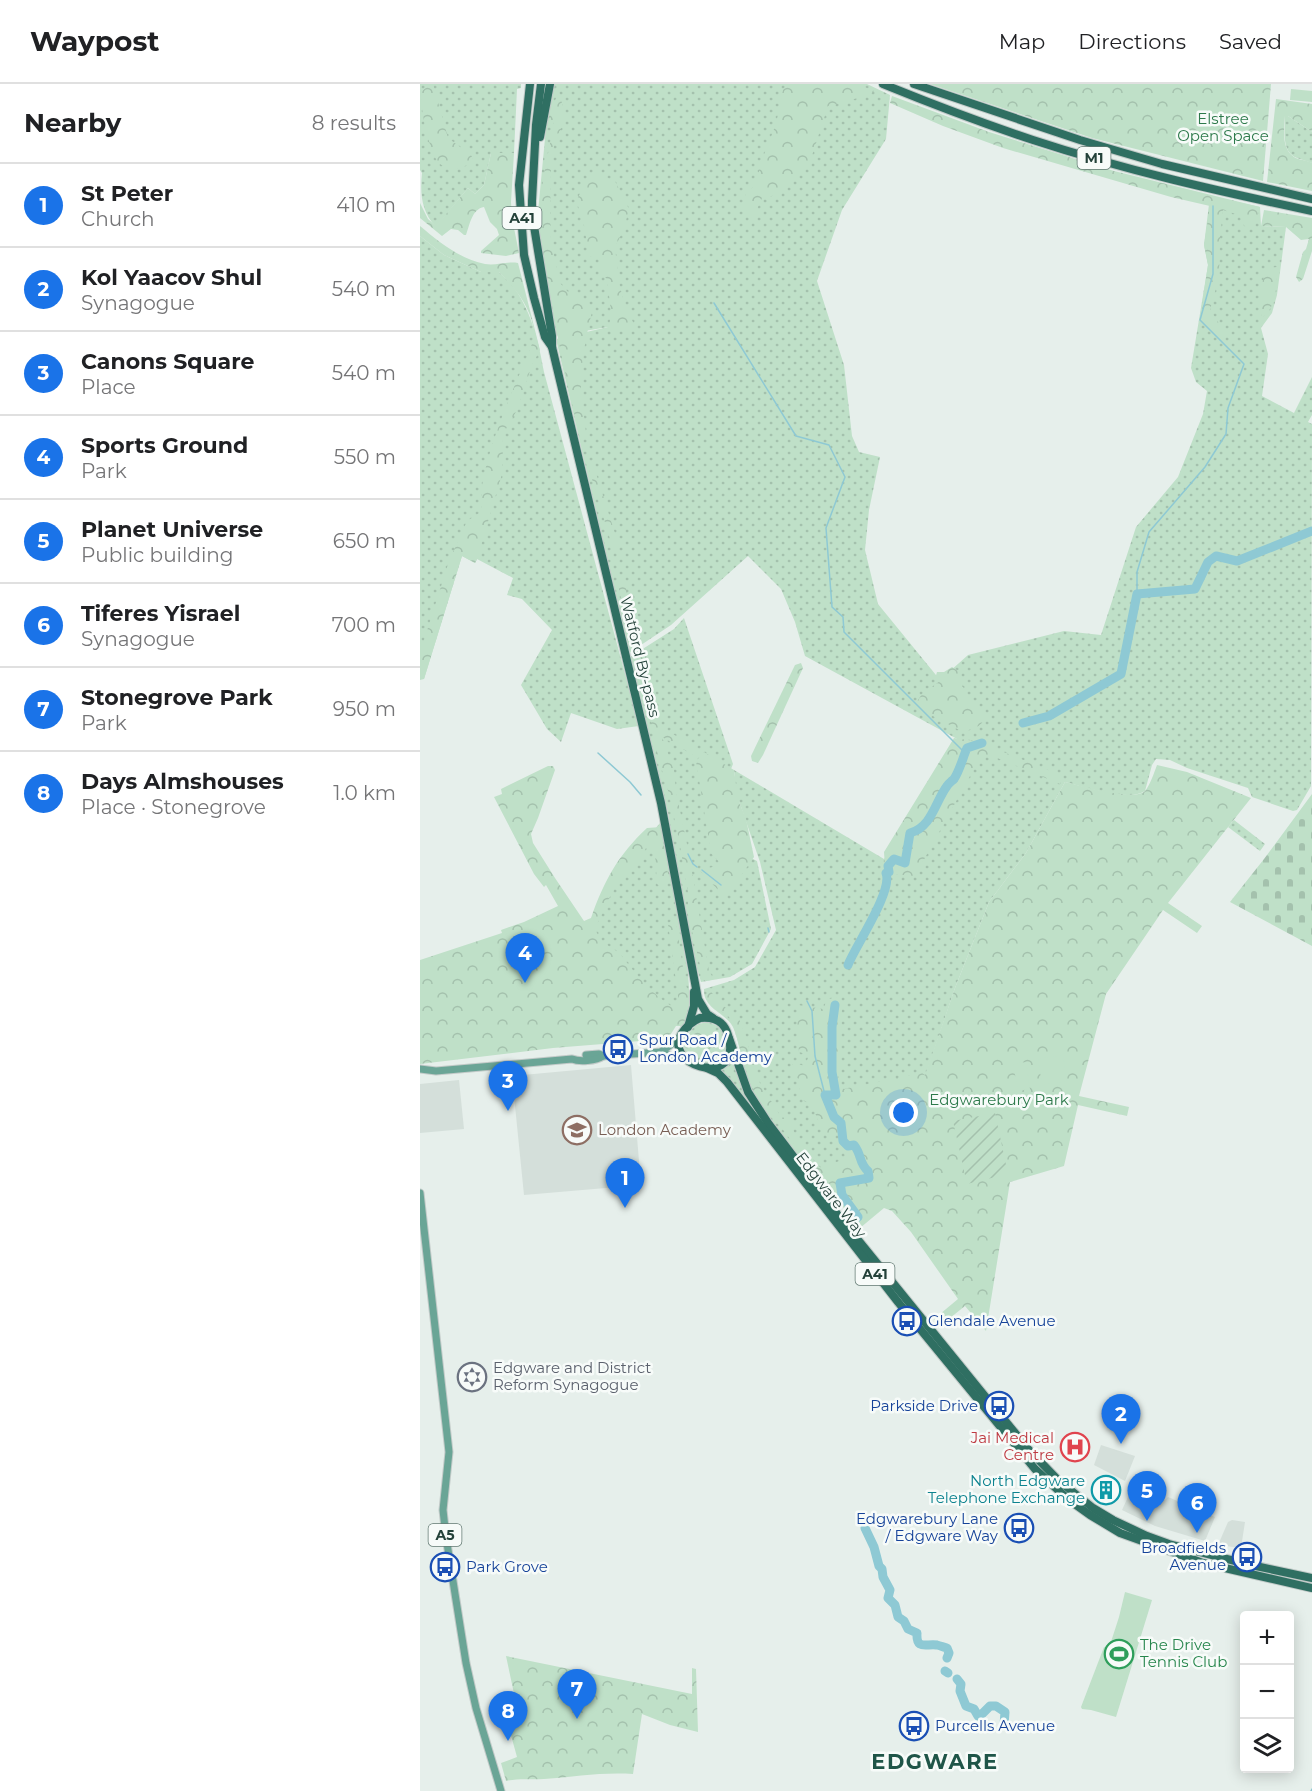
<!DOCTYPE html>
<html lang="en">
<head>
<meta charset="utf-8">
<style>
	body { margin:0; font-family:Montserrat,sans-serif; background:#f2f2f2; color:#202124 }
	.controls { position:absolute; right:18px; bottom:18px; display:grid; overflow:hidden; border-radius:6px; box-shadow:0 3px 15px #0003 }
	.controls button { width:54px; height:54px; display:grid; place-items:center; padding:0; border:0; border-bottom:2px solid #e0e0e0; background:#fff; color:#202124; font:30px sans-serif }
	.you { position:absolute; left:484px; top:1029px; width:21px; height:21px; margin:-15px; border:4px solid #fff; border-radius:50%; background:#1a73e8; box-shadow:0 0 0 9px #1a73e833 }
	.badge { display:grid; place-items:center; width:39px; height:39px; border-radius:50%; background:#1a73e8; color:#fff; font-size:20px; font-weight:700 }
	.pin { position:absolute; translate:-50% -50px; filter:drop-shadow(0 2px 3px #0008) }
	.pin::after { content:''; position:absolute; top:32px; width:21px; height:18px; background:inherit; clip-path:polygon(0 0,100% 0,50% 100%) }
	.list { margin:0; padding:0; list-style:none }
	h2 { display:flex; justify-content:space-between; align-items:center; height:78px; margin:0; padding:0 24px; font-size:26px }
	h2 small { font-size:20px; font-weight:400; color:#757577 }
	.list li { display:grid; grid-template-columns:39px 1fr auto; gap:18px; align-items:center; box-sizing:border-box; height:84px; padding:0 24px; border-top:2px solid #e0e0e0 }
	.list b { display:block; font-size:22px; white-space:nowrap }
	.list p { margin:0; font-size:20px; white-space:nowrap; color:#757577 }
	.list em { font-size:20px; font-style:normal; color:#757577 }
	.icon { flex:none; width:33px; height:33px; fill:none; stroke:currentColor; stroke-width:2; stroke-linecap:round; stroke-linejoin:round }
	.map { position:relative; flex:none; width:892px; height:1707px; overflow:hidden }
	header { display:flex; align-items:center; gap:36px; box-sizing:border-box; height:84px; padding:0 30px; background:#fff; border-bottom:2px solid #e0e0e0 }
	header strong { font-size:28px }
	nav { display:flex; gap:33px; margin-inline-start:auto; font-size:21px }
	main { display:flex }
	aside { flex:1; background:#fff }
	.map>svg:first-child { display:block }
	.built { fill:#d4dfda }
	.grass { fill:url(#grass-dots) }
	.forest { fill:url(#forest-crowns) }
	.cemetery { fill:url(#cemetery-stones) }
	.garden { fill:url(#garden-furrows) }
	.pitch { fill:#bfe0c8 }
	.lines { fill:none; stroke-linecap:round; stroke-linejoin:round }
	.stream { stroke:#8ec9d4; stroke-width:1.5 }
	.river { stroke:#8ec9d4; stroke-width:9 }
	.primary-casing { stroke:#c2cac8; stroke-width:9 }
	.highway-casing { stroke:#c2cac8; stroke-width:10 }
	.primary { stroke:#6aa596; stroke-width:7 }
	.highway { stroke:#2f6f62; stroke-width:8 }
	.labels { text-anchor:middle; stroke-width:5; stroke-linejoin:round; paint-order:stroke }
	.shield { fill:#f7fbf9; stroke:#637a73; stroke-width:1.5 }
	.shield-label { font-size:14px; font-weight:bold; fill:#24423a }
	.park-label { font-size:15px; fill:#2d7a4b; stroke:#f7fbf9 }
	.street-label { font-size:15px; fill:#24423a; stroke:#f7fbf9 }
	.transit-label { font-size:15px; fill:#164399; stroke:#f7fbf9; text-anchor:start }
	.education-label { font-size:15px; fill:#785e54; stroke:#f7fbf9; text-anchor:start }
	.worship-label { font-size:15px; fill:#5b616d; stroke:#f7fbf9; text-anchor:start }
	.health-label { font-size:15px; fill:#be3a42; stroke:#f7fbf9; text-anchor:end }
	.culture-label { font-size:15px; fill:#0d838f; stroke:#f7fbf9; text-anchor:end }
	.leisure-label { font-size:15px; fill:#27864d; stroke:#f7fbf9; text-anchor:start }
	.district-label { font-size:21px; font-weight:bold; letter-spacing:1.5px; fill:#1f5548; stroke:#f7fbf9 }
</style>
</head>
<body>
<header>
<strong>Waypost</strong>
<nav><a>Map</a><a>Directions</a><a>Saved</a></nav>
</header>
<main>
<aside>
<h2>Nearby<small>8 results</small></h2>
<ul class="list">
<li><span class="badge">1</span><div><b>St Peter</b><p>Church</p></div><em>410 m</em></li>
<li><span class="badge">2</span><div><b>Kol Yaacov Shul</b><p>Synagogue</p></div><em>540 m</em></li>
<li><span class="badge">3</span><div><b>Canons Square</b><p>Place</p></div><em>540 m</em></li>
<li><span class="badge">4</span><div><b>Sports Ground</b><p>Park</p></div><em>550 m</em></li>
<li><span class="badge">5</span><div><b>Planet Universe</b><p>Public building</p></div><em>650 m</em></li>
<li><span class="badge">6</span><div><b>Tiferes Yisrael</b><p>Synagogue</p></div><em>700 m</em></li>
<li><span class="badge">7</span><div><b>Stonegrove Park</b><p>Park</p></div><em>950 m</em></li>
<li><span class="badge">8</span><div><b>Days Almshouses</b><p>Place · Stonegrove</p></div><em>1.0 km</em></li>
</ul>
</aside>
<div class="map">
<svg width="892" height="1707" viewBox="0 0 892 1707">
	<defs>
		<pattern id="grass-dots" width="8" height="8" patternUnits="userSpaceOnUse" patternTransform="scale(1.5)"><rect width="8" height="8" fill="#bfe0c8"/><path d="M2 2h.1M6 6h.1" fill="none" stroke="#a4c1ad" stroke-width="1.8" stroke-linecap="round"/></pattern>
		<pattern id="forest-crowns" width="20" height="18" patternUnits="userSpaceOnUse" patternTransform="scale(1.5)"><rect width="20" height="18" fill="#bfe0c8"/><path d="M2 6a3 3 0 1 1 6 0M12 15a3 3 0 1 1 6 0" fill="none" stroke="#a4c1ad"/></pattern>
		<pattern id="cemetery-stones" width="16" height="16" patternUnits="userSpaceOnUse" patternTransform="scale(1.5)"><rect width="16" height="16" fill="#bfe0c8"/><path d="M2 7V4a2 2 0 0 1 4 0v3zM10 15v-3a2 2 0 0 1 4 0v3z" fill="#a4c1ad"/></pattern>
		<pattern id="garden-furrows" width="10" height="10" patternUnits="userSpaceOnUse" patternTransform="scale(1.5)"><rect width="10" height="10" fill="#bfe0c8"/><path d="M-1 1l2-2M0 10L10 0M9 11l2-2" fill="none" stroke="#a4c1ad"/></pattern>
	</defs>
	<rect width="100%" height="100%" fill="#e6efeb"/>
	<g class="built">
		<path d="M211,981l10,120 -117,10 -12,-119z"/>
		<path d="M39,996l5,49 -44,4v-49z"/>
		<path d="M681,1361l34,11 -10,25 -31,-16z"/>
		<path d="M713,1402l32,14 3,-3 47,20 -10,24 -50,-15 -33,-16z"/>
		<path d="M812,1436l13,2 -4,26 -23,-3 10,-23z"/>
	</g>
	<g class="grass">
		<path d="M0,0h101v4l-4,1 -3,64h-23l-7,32 -9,9 -7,-6 -32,39c-15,-16 -16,-34 -14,-54l-2,-3z"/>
		<path d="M133,0h314l23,11 -4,44 -44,71 -25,71 27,84 8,71 7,16 21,5 -11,53 -4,40 13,54 62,76 28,-25 96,-24 37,4 35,-108 42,-50 25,-63 4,-23 -11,-9 -5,-14 17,-103 -4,-20 6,-49 50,11 1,19 25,1 -9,68 -5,18 -11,15 7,26 -6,42 32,17 18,-36v38l-4,7 4,2 -1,362 -14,24 -4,1 -41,-14 -4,-9 -61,-20 -17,-8 -14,-1 -4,6 -7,26c-16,11 -61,-4 -80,-9l-39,71 -37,49 -34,86 -31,92 -75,67 -8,47c-36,-31 -75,-65 -95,-109 -3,-6 -2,-12 -3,-18 -2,-12 -5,-29 -10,-40 -8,-15 -30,-18 -29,-38l30,-9 21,-13 21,-37 -16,-68 -21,-61 12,57 6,3 14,68 -19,35 -22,13 -29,5 -11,-37 -22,-132 -38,-156 44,-28 10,-11 49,146 -2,5 4,9 -1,-8 150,89 16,-20 59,-99 -154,-84 -10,-34 -14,-33 -33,-33 -77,69 -42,28 -73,-314 52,-12 -53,9 -16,-83 -1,-41 10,-105z"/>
		<path d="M865,32h3l24,16v31c-5,-2 -10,-3 -15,-5 -16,-6 -12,-28 -12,-42z"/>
		<path d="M0,152l24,19 37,17h18c5,5 12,11 16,17 17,24 24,55 29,83l95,354 -22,3 -46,-16 -10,29 -14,-13 -26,-44 31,-55 -30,-31 -15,-4 6,-17 -36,-19 -2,4 -13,-7 -38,123 -4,1z"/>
		<path d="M814,736l31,24 -5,7 -32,-24z"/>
		<path d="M241,738l27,151 2,30 -6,26 -31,-22 -66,-71 26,-59z"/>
		<path d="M289,938l12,6 4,5 3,17 -5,9 -11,6c-7,-2 -18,-4 -24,-9 -9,-8 0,-23 7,-30 4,-3 9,-3 14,-4z"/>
		<path d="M314,975l16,43 -2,1 -22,-28 -7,-5z"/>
	</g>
	<g class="forest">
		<path d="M10,0h3l15,54 23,17 3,6c-3,4 -7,4 -12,6 -7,3 -16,2 -22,-3 -11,-10 -20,-57 -19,-72z"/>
		<path d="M369,0h68l17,7 -5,4 -41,11 -19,59 -33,30 -14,3 -9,20 -9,-11 2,-15 9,-6 8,-29 13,-33 7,-35z"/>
		<path d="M510,0h341l-8,97 -171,-43z"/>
		<path d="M139,9l5,17 -2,17 -7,13 -4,23 -1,57 1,21 9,42 9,10 17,7 7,8c-7,27 -13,58 -12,86 1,14 5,29 5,43l-5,3 -2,-5c-10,-46 -21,-93 -29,-139 -4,-25 -10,-49 -10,-73 -1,-34 8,-67 14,-100l-5,-3 4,-16z"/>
		<path d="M472,12l97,36 125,39 146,36 -4,17 -11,3 -6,-12 -16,-5 -3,27 -1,40 -9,33 14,21 -2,7 -22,-21 8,-52 -4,-20 6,-39 -39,-9 -168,-49 -60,-22 -53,-23z"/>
		<path d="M856,15l36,5v28l-24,-16h-3c-1,13 -4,32 9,41 4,3 13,3 18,6v28l-45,-9z"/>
		<path d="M71,69h23l-3,49 1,16 7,35 -13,3 -25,-3v-2l18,-16 -2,-6 -7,-7 -6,-15c-12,2 -14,17 -18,28h-2l-6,-5 -7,-1 -9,7 -22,-18v-15l8,16 8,7 32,-38 7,6 9,-9z"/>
		<path d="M176,90l19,7 14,28 -5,20 -9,18 4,36 6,23 8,16 -1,8 -16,1 -7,-3 2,-16 -4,-33 -7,-7 -1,-13 -10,-3 -6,-37 -7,-18 8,-15z"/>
		<path d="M844,126l48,8v33l-9,28 -4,3 -3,-5 7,-25 3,-3 3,-10 -8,1 -15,-13 -25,-1z"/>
		<path d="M0,142c19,16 40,33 65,38 11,2 22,-3 33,-1l22,87 -8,15 -15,45 -14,24 -1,40 -25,85 -2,4 -13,-7 -38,123 -4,-3v-23l29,-92 18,-40 14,-9c2,-10 0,-21 2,-32 8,-39 24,-77 40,-114 5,-12 13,-26 10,-40 -4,-21 -19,-39 -34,-54h-18l-37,-17 -24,-19z"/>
		<path d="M857,183c0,17 0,40 -15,51 -3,-15 -2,-37 6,-50z"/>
		<path d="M174,383l25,79 -6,3 -24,-80z"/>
		<path d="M199,495h5l14,62 6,10 13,74 42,24 -1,5 -3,2 -33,-19 12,33 2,21 12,58 21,122 3,5 -1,4 -6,1 -2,-3 -15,-64v-22l-9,-52 -10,-46 -15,-51 -2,-17 -33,-136z"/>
		<path d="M381,579l2,5 -40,87 -5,8 -6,-2 -1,-5 44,-91z"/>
		<path d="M532,583l8,5c0,8 3,17 8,23 5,7 23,19 13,29 -4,4 -14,6 -18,8l-49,-26 8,-12 18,-13 -5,-2 2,-7h7z"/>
		<path d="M534,654l28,4 14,7 67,27 -3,8 -70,-29 -9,1 -66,120 -22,-2 -8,-7 -1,-15z"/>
		<path d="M284,668l30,18 4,29 8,20 8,38 -25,36 -6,2 -24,-25 3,-4 6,2 9,-2 2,-4 -8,-9 -15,-92z"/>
		<path d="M737,681l30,7 64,26 -83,105 34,23 -5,7 -34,-23 -57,84 -27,102 50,11 -2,9 -49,-11 -14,61 -54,16 -24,149 -21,-25 -25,20 -6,-7 24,-20 -47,-67 -19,-21 -8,-3 -24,20 -21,-26 1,-3 -33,-37 -26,-35 -16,-17 -15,-26 -16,-56 -5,-11 -16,-12 -7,-8 3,-8 10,13 20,17 6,15 7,25 9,2 -2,5h-5l3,12 24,39 10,3c3,21 16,33 30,48l26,-10 -8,-12 1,-11 -6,-2 -10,1 -9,-21 1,-5 -2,-3 -10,-4 -5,-10 2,-8 -11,-15 4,-5 11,3 4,-11 -10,-3 -2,-21 1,-26 25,4 4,-9 8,-3 7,5 -2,63 -3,19 7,5 78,-16 3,2 30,-87 34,-86 37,-49 39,-71c14,3 69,20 80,9 5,-6 9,-18 12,-26z"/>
		<path d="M128,682h5l2,4 -17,48 -7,16 2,9 22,35 29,43 7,-3c13,-37 27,-63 56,-90l14,-1 8,54 -7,7 -5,-4 -2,-31 -5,-6 -4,1 -6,12 -8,5 -5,11 -11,10 -9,16 -12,27c3,6 6,12 11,15 5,4 11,6 15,11 15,19 31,40 52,52l6,-4 -11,-79 5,-5 3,3 9,59 5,18 -6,27h-8l-7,11 -4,2 -112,9 -133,16v-104l82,-27 -1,-3 23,-8 34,-16 -12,-21 -2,2 -10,-13 -40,-77 8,-3 -1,-5z"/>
		<path d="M286,941l4,6 9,5 -2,10 -6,5h-10l-3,6 -4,-2v-8l-4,-8 8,-12z"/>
		<path d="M86,1572l186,38v-26l4,1 2,63 -28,-7 -28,-11 -9,60c-32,-2 -58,3 -89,5 -13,1 -25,-1 -38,2l-5,-18 16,-6 -10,-36 12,-4z"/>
	</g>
	<path class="cemetery" d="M892,710v152l-82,-44 34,-43z"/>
	<path class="garden" d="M575,1029l13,61 -41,10 -14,-63z"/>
	<g class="pitch">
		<path d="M871,5l21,2v11l-22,-2z"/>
		<path d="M643,971l4,26 -25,4 -4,-26z"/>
		<path d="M606,978l4,27 -12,2 -5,-27z"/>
		<path d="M705,1508l27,8 -36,117 -25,-7 -9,-1 -1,-2 23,-60 5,1 10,-31z"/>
	</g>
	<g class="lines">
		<g class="stream">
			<path d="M294,219l82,133 33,9 16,32 -19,51 6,79 11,10 1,15 121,121"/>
			<path d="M717,510v-22l12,-40 56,-65 21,-33 2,-26 16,-44 -44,-44 13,-46v-68"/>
			<path d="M178,669l32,29 11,13"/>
			<path d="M268,770l5,10 4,3"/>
			<path d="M282,786l19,15"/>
			<path d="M348,844l1,4"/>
			<path d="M387,917l5,10 3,45 10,39"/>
			<path d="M891,1707l1,-2"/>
		</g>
		<g class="river">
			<path d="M603,639l26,-7 72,-42 16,-80 58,-5 13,-27 8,-6 21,5 75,-30"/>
			<path d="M428,881c8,-20 45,-74 38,-92l3,-1 -1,-6 6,-7 11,4 5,-30c22,-6 25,-31 37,-47 2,-3 5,-5 7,-7 6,-9 9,-22 13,-31l15,-5"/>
			<path d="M415,921l-3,22v45l4,23h-11l9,22 7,6 2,18 5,5 6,-1c8,10 5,19 14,26l1,7 -29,5 2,12 16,22"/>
			<path d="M445,1444l9,19 5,19 3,3 1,8 7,13 -2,8 7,7 3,12 6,4 4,8 9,4c-1,18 10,10 20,12 4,1 6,2 10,3l2,5 -2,5"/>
			<path d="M525,1587l3,2"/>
			<path d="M537,1595l4,5 -1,7 6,15 8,3 4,7 3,-1 9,-9h6l9,6 -1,13"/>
		</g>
		<g class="primary-casing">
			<g id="primary">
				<path d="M241,968l7,3 19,5"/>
				<path d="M166,971l13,-1 4,2 58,-4 19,-14"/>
				<path d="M0,985l16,2 136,-12c7,3 24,2 31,-3"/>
				<path d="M0,1109l29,259 -6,58 3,27 20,126 10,45 25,83"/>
			</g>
		</g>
		<g class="highway-casing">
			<g id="highway">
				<path d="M110,0l-11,101 5,70 10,43 11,39 7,10"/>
				<path d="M121,0l-5,41 -4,76v13l20,122v11l109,456 37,196 9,15 6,4"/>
				<path d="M463,0c49,20 99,39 150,56 91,30 185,51 279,71"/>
				<path d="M494,0l166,56 82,24 150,35"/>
				<path d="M120,53l10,-53"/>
				<path d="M280,934c20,-2 28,8 30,27 4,41 -68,20 -48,-12 4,-6 11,-12 18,-15z"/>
				<path d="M268,943l6,-21v-14"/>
				<path d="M309,954l19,54 20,31 69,91 151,186 41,50 29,30 35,28 20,12 34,16 22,8 82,21 61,13"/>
				<path d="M287,984l11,5 9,9 171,220 137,167 34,31 21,15 30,18 83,30 109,25"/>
			</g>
		</g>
		<use href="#primary" class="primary"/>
		<use href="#highway" class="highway"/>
	</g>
	<defs>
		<g id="bus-ring" transform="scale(1.5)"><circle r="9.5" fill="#f7fbf9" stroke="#1a4fb4" stroke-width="1.5"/><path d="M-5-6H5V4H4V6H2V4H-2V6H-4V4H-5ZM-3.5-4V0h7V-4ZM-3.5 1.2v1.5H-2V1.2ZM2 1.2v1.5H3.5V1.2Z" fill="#1a4fb4"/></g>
		<g id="school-ring" transform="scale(1.5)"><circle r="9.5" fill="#f7fbf9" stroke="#8d6e63" stroke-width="1.5"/><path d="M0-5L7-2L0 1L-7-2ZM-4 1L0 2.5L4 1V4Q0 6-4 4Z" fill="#8d6e63"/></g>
		<g id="synagogue-ring" transform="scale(1.5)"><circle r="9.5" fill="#f7fbf9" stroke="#6b7280" stroke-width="1.5"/><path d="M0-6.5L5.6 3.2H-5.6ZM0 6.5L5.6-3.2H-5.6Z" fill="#6b7280"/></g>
		<g id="hospital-ring" transform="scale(1.5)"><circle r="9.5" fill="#f7fbf9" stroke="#e0444e" stroke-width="1.5"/><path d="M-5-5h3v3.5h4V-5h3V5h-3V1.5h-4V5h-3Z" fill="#e0444e"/></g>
		<g id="building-ring" transform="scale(1.5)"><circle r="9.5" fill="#f7fbf9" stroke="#0f9aa8" stroke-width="1.5"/><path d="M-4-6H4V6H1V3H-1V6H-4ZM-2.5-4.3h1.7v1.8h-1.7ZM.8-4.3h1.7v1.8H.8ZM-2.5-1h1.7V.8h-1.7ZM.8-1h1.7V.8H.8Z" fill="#0f9aa8"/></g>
		<g id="stadium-ring" transform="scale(1.5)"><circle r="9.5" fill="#f7fbf9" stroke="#2e9e5b" stroke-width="1.5"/><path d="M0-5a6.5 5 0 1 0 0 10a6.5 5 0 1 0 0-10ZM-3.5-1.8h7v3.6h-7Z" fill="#2e9e5b"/></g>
	</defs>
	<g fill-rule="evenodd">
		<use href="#bus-ring" x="198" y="965"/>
		<use href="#school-ring" x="157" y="1046"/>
		<use href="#bus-ring" x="487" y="1237"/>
		<use href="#synagogue-ring" x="52" y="1293"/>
		<use href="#bus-ring" x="579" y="1322"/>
		<use href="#hospital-ring" x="655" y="1363"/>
		<use href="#building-ring" x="686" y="1406"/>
		<use href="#bus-ring" x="599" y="1444"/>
		<use href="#bus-ring" x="827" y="1473"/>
		<use href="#bus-ring" x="25" y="1483"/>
		<use href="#stadium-ring" x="699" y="1570"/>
		<use href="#bus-ring" x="494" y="1642"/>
	</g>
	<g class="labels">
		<g class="shield">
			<rect x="657.5" y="63" width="33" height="22" rx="4.5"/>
			<rect x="82.5" y="123" width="39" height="22" rx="4.5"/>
			<rect x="435.5" y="1179" width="39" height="22" rx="4.5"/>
			<rect x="8.5" y="1440" width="33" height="22" rx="4.5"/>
		</g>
		<g class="shield-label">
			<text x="674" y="79">M1</text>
			<text x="102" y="139">A41</text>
			<text x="455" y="1195">A41</text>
			<text x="25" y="1456">A5</text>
		</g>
		<g class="park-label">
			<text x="803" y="40">Elstree<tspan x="803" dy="17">Open Space</tspan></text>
			<text x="579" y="1021">Edgwarebury Park</text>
		</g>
		<g class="street-label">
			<text transform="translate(220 573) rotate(76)" y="5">Watford By-pass</text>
			<text transform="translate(411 1111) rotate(52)" y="5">Edgware Way</text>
		</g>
		<g class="transit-label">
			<text x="219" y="961">Spur Road /<tspan x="219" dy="17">London Academy</tspan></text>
			<text x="508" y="1242">Glendale Avenue</text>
			<text x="558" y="1327" text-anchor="end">Parkside Drive</text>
			<text x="578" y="1440" text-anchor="end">Edgwarebury Lane<tspan x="578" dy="17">/ Edgware Way</tspan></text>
			<text x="806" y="1469" text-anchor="end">Broadfields<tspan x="806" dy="17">Avenue</tspan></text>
			<text x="46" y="1488">Park Grove</text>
			<text x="515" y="1647">Purcells Avenue</text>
		</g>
		<g class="education-label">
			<text x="178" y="1051">London Academy</text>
		</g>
		<g class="worship-label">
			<text x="73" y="1289">Edgware and District<tspan x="73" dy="17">Reform Synagogue</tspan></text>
		</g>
		<g class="health-label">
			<text x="634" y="1359">Jai Medical<tspan x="634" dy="17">Centre</tspan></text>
		</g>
		<g class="culture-label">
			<text x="665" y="1402">North Edgware<tspan x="665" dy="17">Telephone Exchange</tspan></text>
		</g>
		<g class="leisure-label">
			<text x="720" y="1566">The Drive<tspan x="720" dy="17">Tennis Club</tspan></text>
		</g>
		<g class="district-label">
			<text x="515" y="1685">EDGWARE</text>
		</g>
	</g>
</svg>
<div class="controls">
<button>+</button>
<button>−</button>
<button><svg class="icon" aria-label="layers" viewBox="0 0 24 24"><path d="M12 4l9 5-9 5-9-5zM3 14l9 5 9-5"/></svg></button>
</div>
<div class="you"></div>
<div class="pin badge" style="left:205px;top:1124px">1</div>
<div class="pin badge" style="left:701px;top:1360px">2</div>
<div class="pin badge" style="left:88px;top:1027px">3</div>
<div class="pin badge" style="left:105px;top:899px">4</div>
<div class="pin badge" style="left:727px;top:1437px">5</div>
<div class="pin badge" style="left:777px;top:1449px">6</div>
<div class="pin badge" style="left:157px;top:1635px">7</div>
<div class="pin badge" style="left:88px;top:1657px">8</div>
</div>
</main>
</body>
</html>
